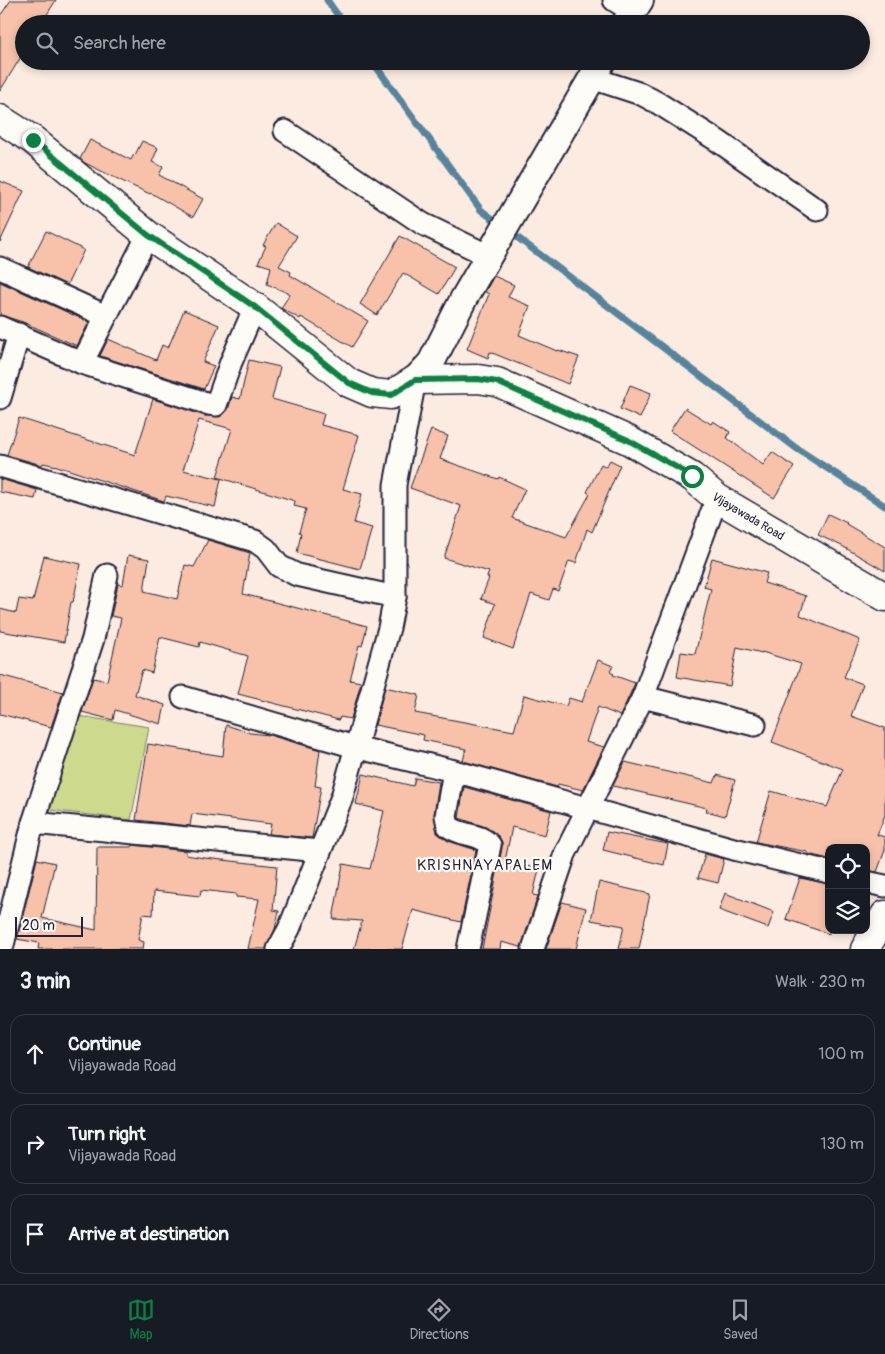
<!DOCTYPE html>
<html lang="en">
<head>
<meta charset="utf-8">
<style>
	body { margin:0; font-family:Pangolin,sans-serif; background:#242831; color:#f1f3f6 }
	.controls { position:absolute; right:15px; bottom:15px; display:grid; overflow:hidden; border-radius:10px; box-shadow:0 2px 8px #0003 }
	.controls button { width:45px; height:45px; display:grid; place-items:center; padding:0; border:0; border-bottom:1px solid #363941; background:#171b24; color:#f1f3f6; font:25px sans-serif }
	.scale { position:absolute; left:15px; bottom:12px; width:68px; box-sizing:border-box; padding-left:5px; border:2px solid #22223b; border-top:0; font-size:14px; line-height:18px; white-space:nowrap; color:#22223b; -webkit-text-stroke:4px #fdfcf7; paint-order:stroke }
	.stop { position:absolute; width:15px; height:15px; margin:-11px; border:4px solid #0b8043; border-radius:50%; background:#fff }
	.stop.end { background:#0b8043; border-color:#fff; box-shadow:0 1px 5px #0008 }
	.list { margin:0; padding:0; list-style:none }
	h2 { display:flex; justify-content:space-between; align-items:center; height:65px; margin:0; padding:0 20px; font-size:21px }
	h2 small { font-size:16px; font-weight:400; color:#9ea1a6 }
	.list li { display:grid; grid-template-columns:32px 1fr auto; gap:15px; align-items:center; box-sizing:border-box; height:80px; margin:0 10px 10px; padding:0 10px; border:1px solid #363941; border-radius:15px }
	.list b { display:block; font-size:19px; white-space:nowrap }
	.list p { margin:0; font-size:16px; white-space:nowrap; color:#9ea1a6 }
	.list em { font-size:16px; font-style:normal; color:#9ea1a6 }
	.icon { flex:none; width:28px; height:28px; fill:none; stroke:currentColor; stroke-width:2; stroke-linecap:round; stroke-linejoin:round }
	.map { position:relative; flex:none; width:885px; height:949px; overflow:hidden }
	.search { position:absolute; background:#171b24; box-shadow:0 2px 8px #0003; left:15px; right:15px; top:15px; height:55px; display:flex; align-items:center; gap:12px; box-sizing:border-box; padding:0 18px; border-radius:28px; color:#9ea1a6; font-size:19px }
	.sheet { height:335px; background:#171b24 }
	nav { display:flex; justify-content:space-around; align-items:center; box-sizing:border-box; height:70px; border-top:1px solid #363941; background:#171b24; font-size:14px; color:#9ea1a6 }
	nav a { display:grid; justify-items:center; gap:2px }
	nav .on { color:#0b8043 }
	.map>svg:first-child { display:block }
	.green { fill:#cdda8d; stroke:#787e64 }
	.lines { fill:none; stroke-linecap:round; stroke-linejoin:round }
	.stream { stroke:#59839d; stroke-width:7 }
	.building { fill:#f8c2aa; stroke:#22223b }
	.minor-casing { stroke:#22223b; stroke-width:25 }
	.tertiary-casing { stroke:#22223b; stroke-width:30 }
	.secondary-casing { stroke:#22223b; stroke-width:31 }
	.minor { stroke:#fdfcf7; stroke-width:21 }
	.tertiary { stroke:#fdfcf7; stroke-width:26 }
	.secondary { stroke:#fdfcf7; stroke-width:28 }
	.route { stroke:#0b8043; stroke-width:6 }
	.labels { text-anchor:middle; stroke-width:4.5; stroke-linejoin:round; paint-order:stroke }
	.street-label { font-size:12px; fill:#22223b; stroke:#fdfcf7 }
	.quarter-label { font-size:15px; letter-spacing:1px; fill:#22223b; stroke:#fdfcf7 }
</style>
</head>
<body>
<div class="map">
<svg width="885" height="949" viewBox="0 0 885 949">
	<rect width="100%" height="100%" fill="#fcebe0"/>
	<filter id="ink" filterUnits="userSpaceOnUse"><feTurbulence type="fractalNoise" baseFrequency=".02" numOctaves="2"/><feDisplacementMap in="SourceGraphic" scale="10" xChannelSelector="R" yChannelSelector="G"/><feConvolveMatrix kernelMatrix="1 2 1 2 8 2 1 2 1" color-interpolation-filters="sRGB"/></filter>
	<g filter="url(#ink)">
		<path class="green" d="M72,715l77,12 -18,93 -81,-10z"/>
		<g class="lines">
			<g class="stream">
				<path d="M327,0l17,24"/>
				<path d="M372,61l109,149 315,238 89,58"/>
			</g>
		</g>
		<g class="building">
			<path d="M11,0h45l-15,24h-17v28l-24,39v-75z"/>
			<path d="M90,140l41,20 3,-6 1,1 7,-14 16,7 -6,14 11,5 -4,8 44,24 -10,18 -42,-24 -1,1 -24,-11 -41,-20 -5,-4z"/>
			<path d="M0,181l24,10 -24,51z"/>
			<path d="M276,223l21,13 -18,30 12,6 -1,3 78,46 -16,26 -51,-30 -1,2 -19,-11 9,-14 -23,-10 4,-17 -13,-4 8,-17 -3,-1z"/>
			<path d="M46,231l38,19 -17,35 -39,-18z"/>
			<path d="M400,236l55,31 -16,27 -36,-21 -26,42 -17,-11z"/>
			<path d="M494,276l20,9 -6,12 22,9 -11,29 38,16 1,-1 21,7 -11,27 -78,-32 -2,6 -21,-9 22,-55 -4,-2z"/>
			<path d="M0,282l89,40 -12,24 -54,-24 -23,-7z"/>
			<path d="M184,310l35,15 -16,37 11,4 -10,23 -104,-33 8,-17 48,21 6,-15 6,3z"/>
			<path d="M249,360l31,7 -8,32 52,15 -3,11 38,10 -16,54 19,5 -8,29 18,5 -12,41 -63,-16 4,-20 -2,-1 7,-23 -12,-3 1,-5 -78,-24 15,-48 -33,-9 -16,50 38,9 -6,28 -49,-11 -2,5 -107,-35 -14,-3 -1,2 -35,-10 12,-37 116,37 18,-56 52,17 15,1 8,-7 4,-13 8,2z"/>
			<path d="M630,385l21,8 -11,25 -20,-9z"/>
			<path d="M685,408l26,16 2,-3 17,11 -3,6 36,27 9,-13 22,15 -20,31 -104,-67z"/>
			<path d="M431,430l17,6 -8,23 58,20 1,-2 26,12 -13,29 54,19 24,-43 -3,-2 14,-28 5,3 4,-7 10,5 -28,67 -5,-3 -11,34 -7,-2 -11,30 -5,-2 -4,11 -18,-6 -18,55 -29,-11 11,-34 -14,-5 8,-21 -2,-1 2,-5 -45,-14 17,-52 -51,-18z"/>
			<path d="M0,479l37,11 -2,9 -35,-7z"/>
			<path d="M828,514l19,9 -1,1 39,23v24l-43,-25 -24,-11z"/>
			<path d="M208,540l42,13 -7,41 124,32 -5,20 -3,-1 -9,35 11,2 -10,37 -11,-2 -1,3 -101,-26 10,-38 -48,-14 -1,5 -39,-10 -8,36 -10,-3 -7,25 30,10 -4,19 -46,-14 -2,10 -31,-8 11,-34 14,3 14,-63 -10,-2 7,-32 5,1 5,-30 21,4 -5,32 33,8 8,-34 9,2z"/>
			<path d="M44,556l37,8 -8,38h-2l-7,40 -64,-11v-22l16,4 3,-14 14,2z"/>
			<path d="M712,558l55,15 -3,10 42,13 -6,19 60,25 -16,37 19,7 -12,32 34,12v87l-8,20 8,2v13l-8,22 -11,-2v-22h-37v11l-21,-5v-2l-52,-10 15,-51 56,16 16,-38 -71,-27 29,-78 -39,-12v1l-25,-6 -7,39 -53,-9 4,-25 14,2 16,-65 -7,-2z"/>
			<path d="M598,660l15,6 -3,6 4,2 -1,1 22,8 -15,33 -22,-9 -12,35 18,5 -21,43 -25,-6 -1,3 -94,-26 3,-12 -43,-9 1,-5 -49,-10 10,-38 34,8 -4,18 99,18 10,-36 42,11 3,-8 13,4z"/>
			<path d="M0,675l63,17 -12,35 -51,-13z"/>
			<path d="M226,725l24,8 19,2 51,15 -5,36 6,1 -9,51 -43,-4 2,-10 -79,-10 -2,12 -54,-6 12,-76 75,12z"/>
			<path d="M625,762l89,21 3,-8 18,5 -10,36 -19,-5 1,-3 -94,-22z"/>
			<path d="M363,774l50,12 2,-8 24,4 -5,32 3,19 11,8 28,9 -15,72 -48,-12 -11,39h-48l8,-28 -29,-2 10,-55 27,5 14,-58 -28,-7z"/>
			<path d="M464,787l87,24 -6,24 -33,-8 -7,34 34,8 -6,26 5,1 -17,51 -20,-5 -1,7h-18l20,-101v-6l-4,-6 -12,-9 -27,-9z"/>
			<path d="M607,832l61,12 -4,21 -61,-15z"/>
			<path d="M132,845l54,6v4l18,3 73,8 -4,44 6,1 -4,18 -9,20h-18l11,-50 -23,-2v-3l-35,-4 -1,6 -46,-5 -1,24 -10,-1 -5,26 6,2 -1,7h-105l1,-6 -22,-4 20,-80 18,4 -13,55 54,12 1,-83h34z"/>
			<path d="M705,854l19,5 -6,24 -20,-5z"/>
			<path d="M800,878l29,6v50l-43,-15z"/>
			<path d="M599,882l51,12 -11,55h-20l5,-23 -33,-6z"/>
			<path d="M725,893l49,19 -6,16 -49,-18z"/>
			<path d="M562,902l24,6 -10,41h-30z"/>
		</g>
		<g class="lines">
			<g class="minor-casing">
				<g id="minor">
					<path d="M614,0l19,12"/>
					<path d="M592,78l49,16 17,9 60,38 99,69"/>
					<path d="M285,131l138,93 66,32"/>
					<path d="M0,268l106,48"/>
					<path d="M0,327l82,36 127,41 7,1 15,-43 24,-55"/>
					<path d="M82,363l66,-128"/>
					<path d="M0,398l19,-64"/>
					<path d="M0,466l255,75 11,8 13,17 18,9 98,22"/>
					<path d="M183,697l172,50 99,24 280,78 95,23"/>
					<path d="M643,697l112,28"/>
					<path d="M454,771l-8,45 2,10c14,11 30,6 42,19l-22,104"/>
					<path d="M33,823l286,28"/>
					<path d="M866,882l19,4"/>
					<path d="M2,949l31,-126 60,-184 14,-64"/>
					<path d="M278,949l11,-20 53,-132 47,-169 6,-31v-112l20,-105"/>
					<path d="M533,949l32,-95 78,-157 74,-199"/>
				</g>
			</g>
			<g class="tertiary-casing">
				<g id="tertiary">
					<path d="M625,24l15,-24"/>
					<path d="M415,380l16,-17 33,-65 138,-237"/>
				</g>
			</g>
			<g class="secondary-casing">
				<g id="secondary">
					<path id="s1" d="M0,119l33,21 115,95 107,72 94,76 23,10 19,2 24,-15 63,-1 19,3 131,58 64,37 25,21 168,99"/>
					<path d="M865,949l20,-34"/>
				</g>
			</g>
			<use href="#minor" class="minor"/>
			<use href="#tertiary" class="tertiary"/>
			<use href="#secondary" class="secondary"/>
		</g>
	</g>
	<g class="lines" filter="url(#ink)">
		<path class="route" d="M33,140l115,95 107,72 94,76 23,10 19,2 24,-15 63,-1 19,3 131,58 64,36"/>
	</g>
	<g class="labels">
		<g class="street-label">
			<text dy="4" stroke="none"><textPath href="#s1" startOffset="879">Vijayawada Road</textPath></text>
		</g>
		<g class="quarter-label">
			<text x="485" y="870">KRISHNAYAPALEM</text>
		</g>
	</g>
</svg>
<div class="controls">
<button><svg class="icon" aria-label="locate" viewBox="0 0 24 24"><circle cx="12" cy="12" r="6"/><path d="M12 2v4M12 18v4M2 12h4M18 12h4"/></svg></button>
<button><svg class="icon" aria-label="layers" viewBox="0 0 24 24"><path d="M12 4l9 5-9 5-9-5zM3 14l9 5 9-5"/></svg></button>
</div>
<div class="scale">20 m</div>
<div class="stop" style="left:692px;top:476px"></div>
<div class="stop end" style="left:33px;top:140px"></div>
<div class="search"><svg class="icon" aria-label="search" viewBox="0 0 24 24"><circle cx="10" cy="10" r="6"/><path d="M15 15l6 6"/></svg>Search here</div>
</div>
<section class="sheet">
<h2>3 min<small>Walk · 230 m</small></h2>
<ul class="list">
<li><svg class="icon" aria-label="ahead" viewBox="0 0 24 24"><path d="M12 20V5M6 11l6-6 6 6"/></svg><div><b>Continue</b><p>Vijayawada Road</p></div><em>100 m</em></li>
<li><svg class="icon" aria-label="right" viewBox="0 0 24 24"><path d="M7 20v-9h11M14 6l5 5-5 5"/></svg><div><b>Turn right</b><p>Vijayawada Road</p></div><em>130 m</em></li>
<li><svg class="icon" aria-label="arrive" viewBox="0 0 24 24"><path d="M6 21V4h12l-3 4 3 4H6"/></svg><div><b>Arrive at destination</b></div></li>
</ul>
</section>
<nav>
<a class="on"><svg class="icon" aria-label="map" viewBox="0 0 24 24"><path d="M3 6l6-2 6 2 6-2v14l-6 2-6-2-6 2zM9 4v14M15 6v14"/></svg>Map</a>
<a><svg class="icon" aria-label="directions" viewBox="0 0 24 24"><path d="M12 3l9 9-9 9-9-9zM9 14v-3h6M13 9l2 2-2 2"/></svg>Directions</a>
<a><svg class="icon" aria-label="saved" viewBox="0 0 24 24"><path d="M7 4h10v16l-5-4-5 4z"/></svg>Saved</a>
</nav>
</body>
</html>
